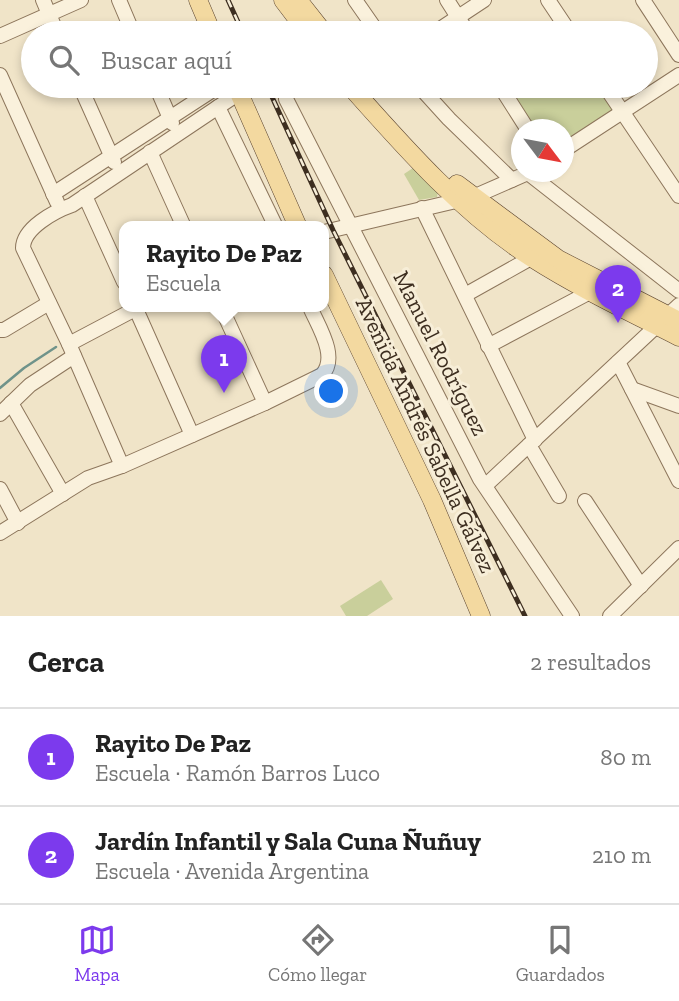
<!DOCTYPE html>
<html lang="es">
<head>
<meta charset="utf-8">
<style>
	body { margin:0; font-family:"Zilla Slab",serif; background:#f2f2f2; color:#222 }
	.compass { position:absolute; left:511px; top:119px; width:63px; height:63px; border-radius:50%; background:#fff; box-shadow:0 4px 10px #0003; rotate:122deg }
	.you { position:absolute; left:332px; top:392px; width:24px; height:24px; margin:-18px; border:5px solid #fff; border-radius:50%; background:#1a73e8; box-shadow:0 0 0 10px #1a73e833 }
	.badge { display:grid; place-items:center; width:46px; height:46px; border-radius:50%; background:#7c3aed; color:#fff; font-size:23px; font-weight:700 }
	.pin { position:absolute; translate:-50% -58px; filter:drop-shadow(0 2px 4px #0008) }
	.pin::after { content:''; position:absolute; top:37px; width:24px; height:21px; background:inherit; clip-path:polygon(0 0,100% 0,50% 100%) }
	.popup { position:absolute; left:119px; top:221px; width:210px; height:91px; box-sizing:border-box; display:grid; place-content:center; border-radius:14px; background:#fff; filter:drop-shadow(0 2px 5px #0005); font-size:23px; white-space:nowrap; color:#767676 }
	.popup b { font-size:26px; color:#222 }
	.popup::after { content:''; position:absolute; left:50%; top:100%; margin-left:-14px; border:14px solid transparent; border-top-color:#fff }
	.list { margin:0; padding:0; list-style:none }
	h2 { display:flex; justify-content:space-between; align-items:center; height:91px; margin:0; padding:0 28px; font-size:30px }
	h2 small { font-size:23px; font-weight:400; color:#767676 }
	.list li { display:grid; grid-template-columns:46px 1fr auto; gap:21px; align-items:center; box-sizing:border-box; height:98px; padding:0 28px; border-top:2px solid #e0e0e0 }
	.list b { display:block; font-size:26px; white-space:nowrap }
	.list p { margin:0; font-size:23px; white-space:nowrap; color:#767676 }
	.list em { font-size:23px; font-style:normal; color:#767676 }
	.icon { flex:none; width:38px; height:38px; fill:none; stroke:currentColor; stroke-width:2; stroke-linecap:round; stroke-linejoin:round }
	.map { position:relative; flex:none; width:679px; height:616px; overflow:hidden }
	.search { position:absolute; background:#fff; box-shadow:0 4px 10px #0003; left:21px; right:21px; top:21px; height:77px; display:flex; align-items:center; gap:18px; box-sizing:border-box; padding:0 24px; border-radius:38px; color:#767676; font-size:26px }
	.sheet { height:287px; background:#fff }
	nav { display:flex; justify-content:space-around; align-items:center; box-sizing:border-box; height:98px; border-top:2px solid #e0e0e0; background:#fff; font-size:19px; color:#767676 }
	nav a { display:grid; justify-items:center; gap:4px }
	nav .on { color:#7c3aed }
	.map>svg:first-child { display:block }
	.green { fill:#c9cf9b }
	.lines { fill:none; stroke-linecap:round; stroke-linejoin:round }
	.stream { stroke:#6f938a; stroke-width:2.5 }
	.minor-casing { stroke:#8d765c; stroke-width:16 }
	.major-casing { stroke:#5b4430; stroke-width:19 }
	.minor { stroke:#faf1dc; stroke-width:14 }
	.major { stroke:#f3d9a0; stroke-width:18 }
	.rail-casing { stroke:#3d2e20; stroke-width:5 }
	.rail { stroke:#f7eed8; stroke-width:2.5; stroke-dasharray:8; stroke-linecap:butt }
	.labels { text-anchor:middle; stroke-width:6; stroke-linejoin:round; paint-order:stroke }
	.street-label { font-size:23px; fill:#3d2e20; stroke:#f7eed8 }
</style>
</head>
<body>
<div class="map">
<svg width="679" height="616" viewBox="0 0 679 616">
	<rect width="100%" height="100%" fill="#f0e4c8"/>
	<g class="green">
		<path d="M523,86h82l17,26 -58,38v-20l-36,-1 -21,-32z"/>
		<path d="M413,168l25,23 -1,6 -18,3 -15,-26z"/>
		<path d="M381,580l12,19 -26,17h-21l-6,-10z"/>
	</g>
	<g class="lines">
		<path class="stream" d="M0,388l24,-20 32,-21"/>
		<g class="minor-casing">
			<g id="minor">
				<path d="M43,0l14,33"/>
				<path d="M119,0l14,33"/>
				<path d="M355,0l23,33"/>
				<path d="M447,0l21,33"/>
				<path d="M548,0l22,33"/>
				<path d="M643,0l36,55"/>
				<path d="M434,33l50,-33"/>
				<path d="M0,36l81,-36"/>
				<path d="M0,75l57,127"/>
				<path d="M80,86l34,76"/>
				<path d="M156,86l16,37"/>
				<path d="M419,86l30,33 63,61"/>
				<path d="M500,86l28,44"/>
				<path d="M605,86l74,110"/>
				<path d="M286,99l194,380 92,137"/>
				<path d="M218,107l58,120"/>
				<path d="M564,150l115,-75"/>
				<path d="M150,152l34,75"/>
				<path d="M528,173l151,118"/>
				<path d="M53,194l166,-108"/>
				<path d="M85,196l39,86"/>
				<path d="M422,208l113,232"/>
				<path d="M324,232l149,-35 57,-25"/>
				<path d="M465,295l66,-37"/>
				<path d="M135,307l57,128"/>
				<path d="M221,307l44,96"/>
				<path d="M0,330h4l45,-27"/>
				<path d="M69,344l70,-37"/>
				<path d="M488,346l102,-54"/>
				<path d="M618,362l61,119"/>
				<path d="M632,389l47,17"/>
				<path d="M11,403l52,91"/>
				<path d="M0,414l30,-29 44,-29"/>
				<path d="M529,445l30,51"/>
				<path d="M122,466l-53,-122 -46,-96c0,-20 32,-37 49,-43l167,-112"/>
				<path d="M486,485l193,-180"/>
				<path d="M0,489l18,34"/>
				<path d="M585,501l56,85"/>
				<path d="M0,533l88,-55 34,-12 143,-63 57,-28c17,-18 -4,-49 -12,-68"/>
				<path d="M610,616l69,-68"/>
			</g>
		</g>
		<g class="major-casing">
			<g id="major">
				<path d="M198,0l14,33"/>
				<path d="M283,0l25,33"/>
				<path d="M298,0l26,33"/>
				<path d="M236,86l62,141"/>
				<path d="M350,86c55,62 112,127 182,172 47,30 98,54 147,79"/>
				<path d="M457,184l101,75 121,62"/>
				<path d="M324,275l108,225 49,116"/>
			</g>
		</g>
		<use href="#minor" class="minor"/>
		<use href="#major" class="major"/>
		<g class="rail-casing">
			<g id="rail">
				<path d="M228,0l15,33"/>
				<path d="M267,86l66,144 192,386"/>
			</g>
		</g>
		<use href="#rail" class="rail"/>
	</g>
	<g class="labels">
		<g class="street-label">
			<text transform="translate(441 353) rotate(63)" y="8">Manuel Rodríguez</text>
			<text transform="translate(426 435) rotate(65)" y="8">Avenida Andrés Sabella Gálvez</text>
		</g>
	</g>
</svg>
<svg class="compass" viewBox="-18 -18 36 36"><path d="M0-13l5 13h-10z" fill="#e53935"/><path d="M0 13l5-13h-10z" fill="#767676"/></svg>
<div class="you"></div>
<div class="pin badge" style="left:224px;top:393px">1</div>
<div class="popup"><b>Rayito De Paz</b>Escuela</div>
<div class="pin badge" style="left:618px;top:323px">2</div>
<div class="search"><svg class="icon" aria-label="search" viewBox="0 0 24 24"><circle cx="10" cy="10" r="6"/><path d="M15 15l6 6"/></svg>Buscar aquí</div>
</div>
<section class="sheet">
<h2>Cerca<small>2 resultados</small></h2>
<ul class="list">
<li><span class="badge">1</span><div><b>Rayito De Paz</b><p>Escuela · Ramón Barros Luco</p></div><em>80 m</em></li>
<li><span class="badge">2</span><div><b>Jardín Infantil y Sala Cuna Ñuñuy</b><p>Escuela · Avenida Argentina</p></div><em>210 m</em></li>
</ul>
</section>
<nav>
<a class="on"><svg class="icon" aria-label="map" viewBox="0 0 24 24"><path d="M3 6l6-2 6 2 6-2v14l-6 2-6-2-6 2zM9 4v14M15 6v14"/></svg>Mapa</a>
<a><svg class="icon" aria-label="directions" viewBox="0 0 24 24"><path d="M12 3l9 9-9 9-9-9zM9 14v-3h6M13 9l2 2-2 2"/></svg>Cómo llegar</a>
<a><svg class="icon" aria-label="saved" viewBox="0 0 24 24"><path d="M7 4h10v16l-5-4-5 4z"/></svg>Guardados</a>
</nav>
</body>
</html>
